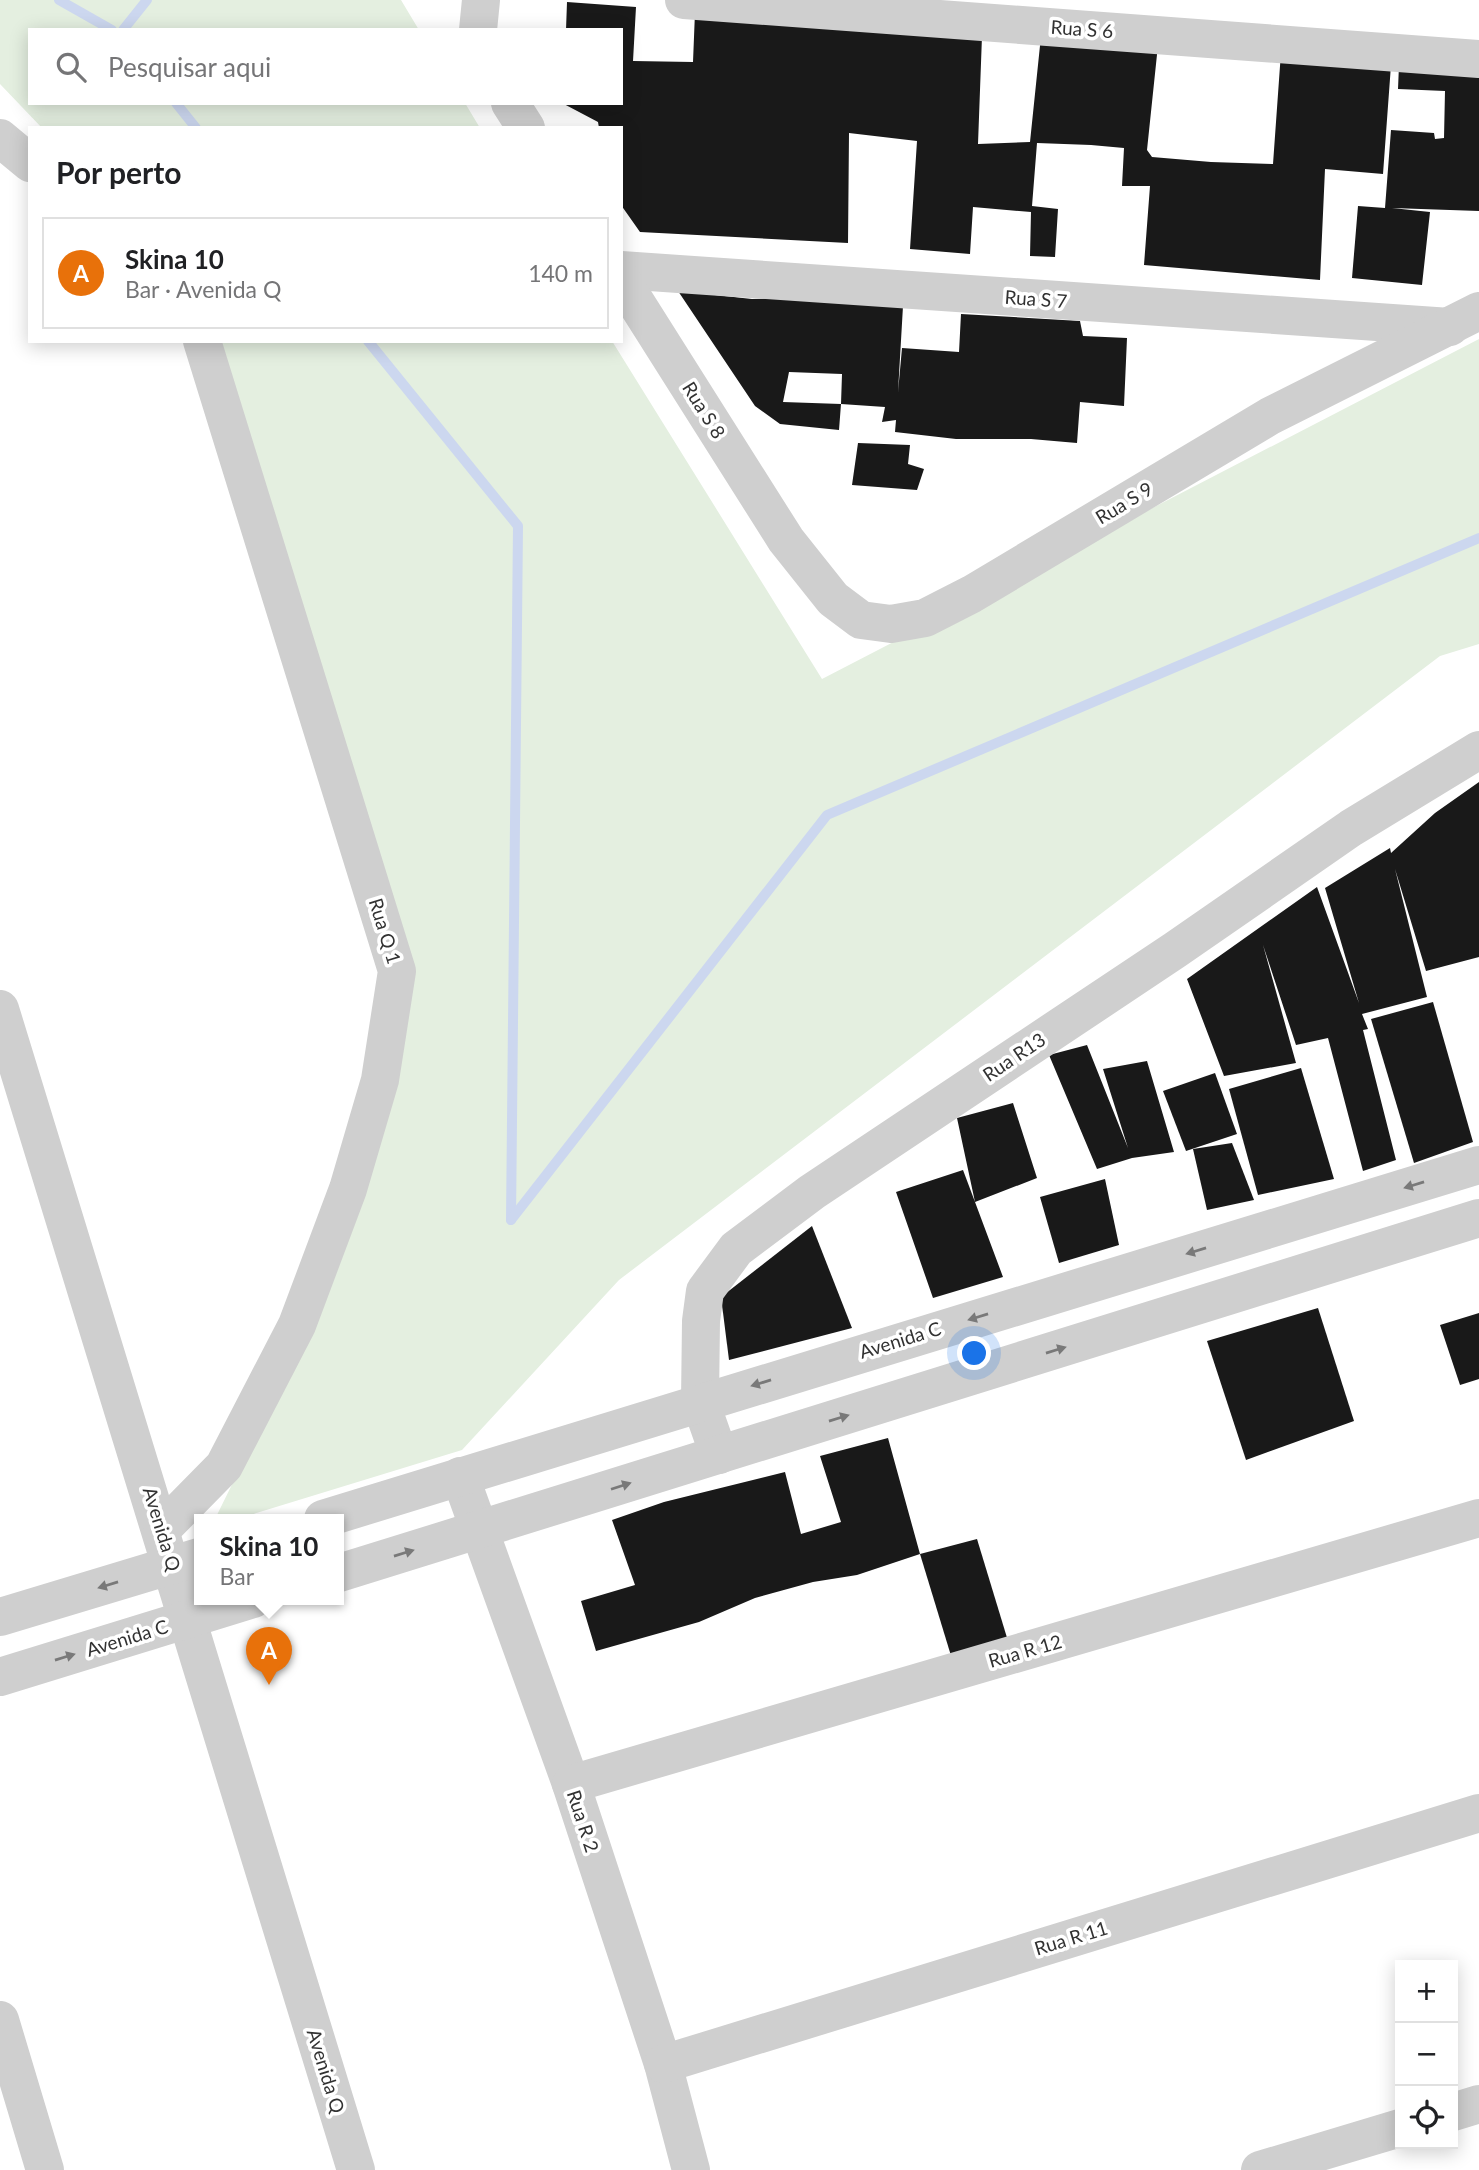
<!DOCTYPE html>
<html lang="pt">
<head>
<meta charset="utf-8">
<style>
	body { margin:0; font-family:Lato,sans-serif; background:#f6f6f6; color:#202124 }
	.controls { position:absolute; right:21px; bottom:21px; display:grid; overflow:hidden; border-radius:0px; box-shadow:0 4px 18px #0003 }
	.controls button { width:63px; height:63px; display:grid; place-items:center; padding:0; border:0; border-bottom:2px solid #e0e0e0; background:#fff; color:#202124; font:35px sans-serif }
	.you { position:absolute; left:975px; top:1354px; width:24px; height:24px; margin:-18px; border:5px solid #fff; border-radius:50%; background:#1a73e8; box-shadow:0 0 0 10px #1a73e833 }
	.badge { display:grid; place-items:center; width:46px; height:46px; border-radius:50%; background:#7c3aed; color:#fff; font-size:23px; font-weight:700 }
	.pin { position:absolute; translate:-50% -58px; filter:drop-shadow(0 2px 4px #0008) }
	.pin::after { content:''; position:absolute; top:37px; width:24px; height:21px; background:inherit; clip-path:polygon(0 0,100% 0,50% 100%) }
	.popup { position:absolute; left:194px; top:1514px; width:150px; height:91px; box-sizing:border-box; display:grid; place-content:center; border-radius:0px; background:#fff; filter:drop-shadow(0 2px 5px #0005); font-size:23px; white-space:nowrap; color:#757577 }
	.popup b { font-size:26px; color:#202124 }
	.popup::after { content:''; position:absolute; left:50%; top:100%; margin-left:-14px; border:14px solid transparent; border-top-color:#fff }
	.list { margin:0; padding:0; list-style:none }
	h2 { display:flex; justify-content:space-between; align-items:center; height:91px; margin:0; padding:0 28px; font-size:30px }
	h2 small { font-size:23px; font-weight:400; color:#757577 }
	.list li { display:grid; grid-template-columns:46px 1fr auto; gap:21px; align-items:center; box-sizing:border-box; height:112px; margin:0 14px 14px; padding:0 14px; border:2px solid #e0e0e0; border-radius:0px }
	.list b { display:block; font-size:26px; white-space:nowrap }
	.list p { margin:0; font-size:23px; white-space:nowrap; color:#757577 }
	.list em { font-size:23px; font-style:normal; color:#757577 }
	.icon { flex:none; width:38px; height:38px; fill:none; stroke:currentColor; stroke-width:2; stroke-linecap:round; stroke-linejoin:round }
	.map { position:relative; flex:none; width:1479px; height:2170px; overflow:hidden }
	.search { position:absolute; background:#fff; box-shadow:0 4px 18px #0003; left:28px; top:28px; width:595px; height:77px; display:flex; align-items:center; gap:18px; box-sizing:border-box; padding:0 24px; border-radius:0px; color:#757577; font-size:26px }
	.panel { position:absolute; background:#fff; box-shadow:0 4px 18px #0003; left:28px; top:126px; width:595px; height:217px; border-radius:0px }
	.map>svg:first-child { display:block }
	.green { fill:#e4efe0 }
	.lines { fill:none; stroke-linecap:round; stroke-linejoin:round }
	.stream { stroke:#ccd7ef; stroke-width:10 }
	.building { fill:#191919; fill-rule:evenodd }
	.minor { stroke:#cfcfcf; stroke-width:38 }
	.oneway { fill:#797979 }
	.labels { text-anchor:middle; stroke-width:7; stroke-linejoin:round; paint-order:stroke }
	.street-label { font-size:19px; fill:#323232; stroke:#fff }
</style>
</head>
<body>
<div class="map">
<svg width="1479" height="2170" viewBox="0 0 1479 2170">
	<rect width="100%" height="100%" fill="#fff"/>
	<g class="green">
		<path d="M0,0h401l18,30h-389v73h435l15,25h-438l-42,-44z"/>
		<path d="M1479,339v305l-39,12 -821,624 -157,170 -225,69h-22l91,-185 107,-362 -195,-631h394l210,338z"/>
	</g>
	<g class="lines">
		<g class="stream">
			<path d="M59,0l53,30"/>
			<path d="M123,30l24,-30"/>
			<path d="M176,103l20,25"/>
			<path d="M368,341l150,185 -7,694"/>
			<path d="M511,1220l316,-405 652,-277"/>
		</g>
	</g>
	<g class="building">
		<path d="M567,2l69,5 -3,54 60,1 2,-50 287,24 -4,108 52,-2 11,-106 117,9 -11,105 5,7 59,5 62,2 8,-112 110,13 -8,109 -58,-5 -5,111 -176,-15 6,-79h-28l2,-38 -33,-3 -54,-2 -5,63 26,3 -3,48 -25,-1 1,-44 -58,-5 -3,47 -60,-5 7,-108 -68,-8 -1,110 -208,-11 -19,-27v-77h-22l-1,-6 -36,-19h59v-73h-55z"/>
		<path d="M1399,65l80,3v143l-87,-3 38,4 -8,73 -70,-7 6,-72 27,2 6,-78 43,3 1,6 9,-1 1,-47 -47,-2z"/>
		<path d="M678,291l74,8 39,-1 112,8 -5,86 4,-44 57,4 2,-38 119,7 3,15 44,2 -3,68 -44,-4 -3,41 -46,-4h-75l-61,-7 1,-12 -14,2 3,-15 -44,-3 -2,26 -59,-6 -25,-18zM789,372l53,2 -1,30 -58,-2z"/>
		<path d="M858,443l52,2 -2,19 16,5 -7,21 -65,-5z"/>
		<path d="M1479,782v175l-53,14 -31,-102 32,128 -65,17 6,15 -5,1 33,130 -33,11 -35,-133 -32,7 -33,-100 33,118 -72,13 -37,-97 130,-92 42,116 -34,-115 65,-40 1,5 44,-40z"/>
		<path d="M1433,1002l40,140 -59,21 -43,-144z"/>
		<path d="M1087,1045l41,103 -25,-79 44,-8 27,91 -42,6 -35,11 -48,-114z"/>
		<path d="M1301,1068l33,111 -76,16 -29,-106z"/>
		<path d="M1215,1073l22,61 -51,17 -23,-60z"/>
		<path d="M1013,1103l24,75 -62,24 28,75 -70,21 -37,-106 67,-22 12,32 -18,-84z"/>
		<path d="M1232,1143l22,57 -47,10 -14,-61z"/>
		<path d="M1105,1179l14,66 -60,18 -19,-66z"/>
		<path d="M812,1226l40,102 -123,32 -8,-63z"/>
		<path d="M1318,1308l36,113 -108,39 -39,-119z"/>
		<path d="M1479,1313v66l-19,6 -20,-60z"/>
		<path d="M888,1438l32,116 -63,21 -44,7 -58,16 -56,24 -103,29 -15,-50 54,-16 -23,-65 52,-18 121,-30 16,62 40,-12 -21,-66z"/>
		<path d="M977,1539l31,102 -56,18 -32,-105z"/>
	</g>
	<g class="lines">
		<g class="minor">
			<path d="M684,0l795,59"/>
			<path d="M478,30l3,-30"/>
			<path d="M510,103l16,25"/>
			<path d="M0,138l30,25"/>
			<path d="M621,270l829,57"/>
			<path d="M621,279l165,261 47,59 28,21 30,4 34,-6 47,-24 298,-178 209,-105"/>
			<path d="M0,1009l356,1161"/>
			<path d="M719,1455l-19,-54 1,-80 4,-30 31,-42 76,-57 363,-242 176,-122 128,-78"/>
			<path d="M460,1476l111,308 92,280 28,106"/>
			<path d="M323,1519l1156,-354"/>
			<path d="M162,1529l62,-63 73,-141 51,-136 32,-109 17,-109 -195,-630"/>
			<path d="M339,1573l1140,-355"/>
			<path d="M0,1617l199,-60"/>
			<path d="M0,1677l253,-78"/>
			<path d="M571,1784l908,-266"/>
			<path d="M0,2020l45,150"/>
			<path d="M663,2064l816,-251"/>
			<path d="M1453,2112l26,-8"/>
			<path d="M1260,2170l140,-42"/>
		</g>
	</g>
	<defs><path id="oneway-solid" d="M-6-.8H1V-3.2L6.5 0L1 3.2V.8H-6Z" transform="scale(1.75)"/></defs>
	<g class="oneway">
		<use href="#oneway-solid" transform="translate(1414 1185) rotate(163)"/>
		<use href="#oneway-solid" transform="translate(1196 1251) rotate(163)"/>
		<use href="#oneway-solid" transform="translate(978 1317) rotate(163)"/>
		<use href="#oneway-solid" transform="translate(1056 1350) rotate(-17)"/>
		<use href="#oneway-solid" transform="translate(761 1383) rotate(163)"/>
		<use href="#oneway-solid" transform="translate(839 1418) rotate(-17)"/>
		<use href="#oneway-solid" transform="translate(621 1486) rotate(-18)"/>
		<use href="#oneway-solid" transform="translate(404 1553) rotate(-17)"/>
		<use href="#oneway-solid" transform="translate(108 1585) rotate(163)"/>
		<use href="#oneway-solid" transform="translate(65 1657) rotate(-17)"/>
	</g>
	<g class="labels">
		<g class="street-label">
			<text transform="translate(1082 29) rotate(4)" y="7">Rua S 6</text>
			<text transform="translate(1036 299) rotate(4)" y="7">Rua S 7</text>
			<text transform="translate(704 410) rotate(58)" y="7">Rua S 8</text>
			<text transform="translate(1124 503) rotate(-31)" y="7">Rua S 9</text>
			<text transform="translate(385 931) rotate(73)" y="7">Rua Q 1</text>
			<text transform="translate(1014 1057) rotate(-34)" y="7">Rua R13</text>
			<text transform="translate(900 1340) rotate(-17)" y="7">Avenida C</text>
			<text transform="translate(162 1529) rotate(73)" y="7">Avenida Q</text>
			<text transform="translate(127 1638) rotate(-17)" y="7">Avenida C</text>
			<text transform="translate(1025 1651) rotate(-16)" y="7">Rua R 12</text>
			<text transform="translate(583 1821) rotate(72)" y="7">Rua R 2</text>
			<text transform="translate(1071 1938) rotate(-17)" y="7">Rua R 11</text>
			<text transform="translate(326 2071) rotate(73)" y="7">Avenida Q</text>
		</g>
	</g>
</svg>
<div class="controls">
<button>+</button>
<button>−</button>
<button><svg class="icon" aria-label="locate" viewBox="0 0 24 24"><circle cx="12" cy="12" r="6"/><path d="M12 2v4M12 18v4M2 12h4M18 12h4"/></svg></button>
</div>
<div class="you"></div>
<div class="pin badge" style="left:269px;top:1685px;background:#e8710a">A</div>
<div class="popup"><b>Skina 10</b>Bar</div>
<div class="search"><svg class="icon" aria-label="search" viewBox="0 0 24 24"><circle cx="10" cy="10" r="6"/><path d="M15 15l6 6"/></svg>Pesquisar aqui</div>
<section class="panel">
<h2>Por perto<small></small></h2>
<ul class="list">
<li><span class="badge" style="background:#e8710a">A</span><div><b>Skina 10</b><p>Bar · Avenida Q</p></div><em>140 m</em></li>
</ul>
</section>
</div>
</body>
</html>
